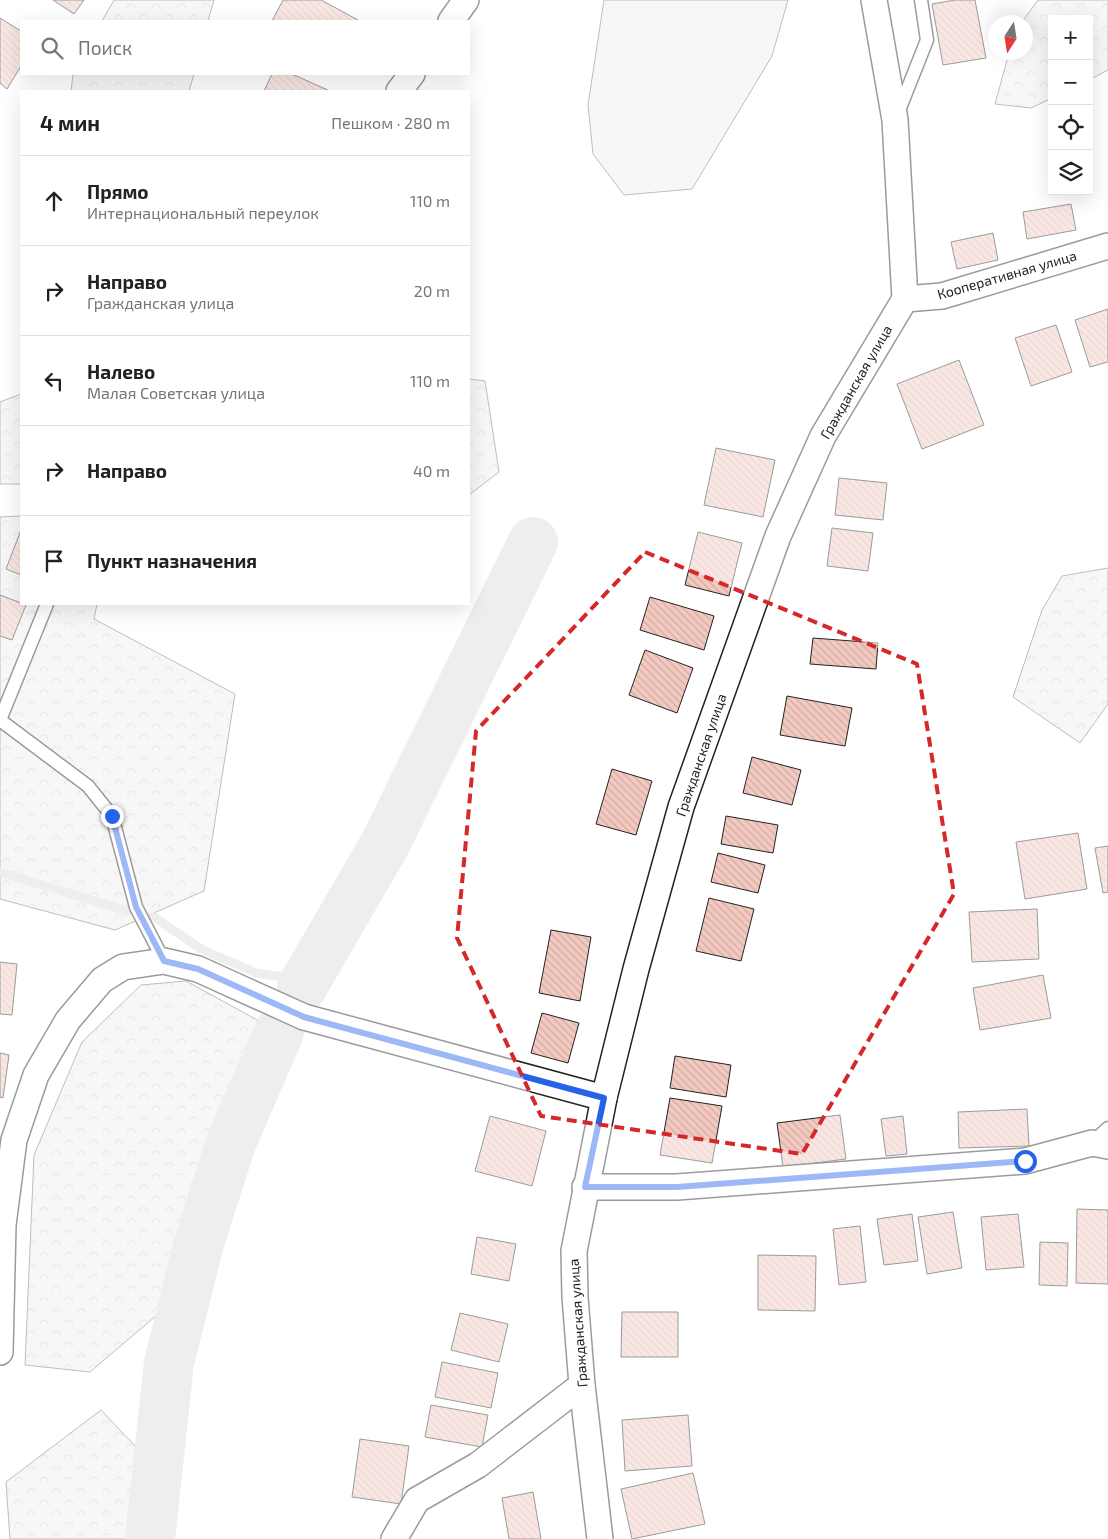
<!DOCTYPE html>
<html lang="ru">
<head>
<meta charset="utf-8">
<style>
	body { margin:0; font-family:"Exo 2",sans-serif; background:#f6f6f6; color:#222 }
	.controls { position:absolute; right:15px; top:15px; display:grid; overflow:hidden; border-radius:0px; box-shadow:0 5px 20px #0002 }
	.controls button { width:45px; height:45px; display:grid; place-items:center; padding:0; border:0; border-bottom:1px solid #e0e0e0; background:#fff; color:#222; font:25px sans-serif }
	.compass { position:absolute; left:988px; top:15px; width:45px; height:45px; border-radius:50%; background:#fff; box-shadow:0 5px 20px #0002; rotate:192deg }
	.stop { position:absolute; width:15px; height:15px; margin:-11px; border:4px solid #2563eb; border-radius:50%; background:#fff }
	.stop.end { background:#2563eb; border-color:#fff; box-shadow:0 1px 5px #0008 }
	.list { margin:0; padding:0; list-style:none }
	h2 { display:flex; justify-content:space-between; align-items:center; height:65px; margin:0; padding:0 20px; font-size:21px }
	h2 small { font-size:16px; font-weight:400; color:#767676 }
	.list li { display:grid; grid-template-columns:32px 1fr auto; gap:15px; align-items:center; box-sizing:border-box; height:90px; padding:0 20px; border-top:1px solid #e0e0e0 }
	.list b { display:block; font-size:19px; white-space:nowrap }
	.list p { margin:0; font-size:16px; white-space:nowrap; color:#767676 }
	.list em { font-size:16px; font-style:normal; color:#767676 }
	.icon { flex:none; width:28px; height:28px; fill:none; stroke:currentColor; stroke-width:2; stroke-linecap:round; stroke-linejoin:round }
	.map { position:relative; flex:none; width:1108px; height:1539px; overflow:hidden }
	.search { position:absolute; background:#fff; box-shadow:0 5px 20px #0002; left:20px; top:20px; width:450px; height:55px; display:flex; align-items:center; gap:12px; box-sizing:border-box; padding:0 18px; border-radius:0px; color:#767676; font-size:19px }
	.panel { position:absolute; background:#fff; box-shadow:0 5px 20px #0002; left:20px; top:90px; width:450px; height:515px; border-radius:0px }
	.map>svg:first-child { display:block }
	.forest { fill:url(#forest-crowns); stroke:#6f6f6f }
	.parking { fill:#ededed; stroke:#6f6f6f }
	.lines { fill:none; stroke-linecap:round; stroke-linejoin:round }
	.stream { stroke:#d9d9d9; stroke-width:9 }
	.river { stroke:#d9d9d9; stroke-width:50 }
	.building { fill:url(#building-back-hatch); stroke:#222 }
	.lane-casing { stroke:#222; stroke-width:15 }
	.street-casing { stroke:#222; stroke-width:28 }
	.lane { stroke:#fff; stroke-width:12 }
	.street { stroke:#fff; stroke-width:25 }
	.route { stroke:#2563eb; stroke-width:6 }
	.marked { fill:none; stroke:#d62828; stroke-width:4; stroke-dasharray:10 6; stroke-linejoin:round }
	.labels { text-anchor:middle; stroke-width:4; stroke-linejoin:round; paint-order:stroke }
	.street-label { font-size:14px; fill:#222; stroke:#fff }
</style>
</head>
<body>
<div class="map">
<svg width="1108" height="1539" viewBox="0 0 1108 1539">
	<defs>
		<pattern id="forest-crowns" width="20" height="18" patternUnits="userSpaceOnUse" patternTransform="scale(1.25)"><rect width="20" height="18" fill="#eee"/><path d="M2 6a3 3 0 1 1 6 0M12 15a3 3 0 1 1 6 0" fill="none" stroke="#ccc"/></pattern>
		<pattern id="building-back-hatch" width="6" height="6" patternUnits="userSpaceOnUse" patternTransform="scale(1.25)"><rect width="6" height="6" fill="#f3c9c0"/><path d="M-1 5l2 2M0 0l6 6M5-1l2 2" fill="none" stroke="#d0aca5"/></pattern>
	</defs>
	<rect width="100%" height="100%" fill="#fff"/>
	<g class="forest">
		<path d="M114,0h100l-6,21h-106z"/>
		<path d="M1038,0h70v70l-19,10v-61h-37v79l-21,10 -36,-4 14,-51 17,-1v-30h-4z"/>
		<path d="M73,74h121l-5,17h-118z"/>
		<path d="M469,379l16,2 14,91 -30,23z"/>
		<path d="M21,394v90h-21v-82z"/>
		<path d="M21,516v88h76l-3,15 141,75 -31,197 -89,39 -115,-31v-382z"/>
		<path d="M1108,568v136l-28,39 -67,-46 29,-87 20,-34z"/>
		<path d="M186,981l75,41 -66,166 -38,127 -67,57 -65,-7 9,-210 48,-113 59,-57z"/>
		<path d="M101,1410l35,37 -4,92h-122l-4,-57z"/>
	</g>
	<path class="parking" d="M604,0h184l-16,56 -80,133 -68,6 -31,-41 -5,-49z"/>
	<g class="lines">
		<g class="stream">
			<path d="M0,872l127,39"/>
			<path d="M154,917l47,32 55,24 50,7"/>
		</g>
		<g class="river">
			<path d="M302,987l83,-143 148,-302"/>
			<path d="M150,1539l19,-177 30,-119 32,-100 48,-111"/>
		</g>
	</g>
	<g class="building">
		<path d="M53,0h31l-10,14z"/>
		<path d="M283,0h38l37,20v1h-86z"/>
		<path d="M955,0h20l11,58 -43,7 -11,-61z"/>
		<path d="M0,18l21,13v35l-14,23 -7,-6z"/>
		<path d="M272,74h20l38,17h-66z"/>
		<path d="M1071,204l5,26 -49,9 -4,-27z"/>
		<path d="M993,233l5,27 -41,9 -6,-27z"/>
		<path d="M1108,309v53l-18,5 -15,-47z"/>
		<path d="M1056,325l16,47 -41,14 -16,-48z"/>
		<path d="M959,360l25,65 -62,24 -25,-65z"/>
		<path d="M716,448l59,12 -12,57 -59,-12z"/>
		<path d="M839,478l48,5 -4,37 -48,-5z"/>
		<path d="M832,528l41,5 -5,38 -41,-5z"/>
		<path d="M21,530v45l-15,-6z"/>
		<path d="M698,532l44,11 -13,53 -44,-11z"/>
		<path d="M0,595l26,10 -14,35 -12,-4z"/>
		<path d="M650,597l64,19 -10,34 -64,-20z"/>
		<path d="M813,638l65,5 -2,26 -66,-5z"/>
		<path d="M645,650l48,18 -16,45 -48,-18z"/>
		<path d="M787,696l65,12 -7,38 -65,-11z"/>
		<path d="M752,757l49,13 -9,35 -49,-12z"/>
		<path d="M612,769l40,12 -16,54 -40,-11z"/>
		<path d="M726,816l52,9 -5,28 -52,-9z"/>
		<path d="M1078,833l9,56 -62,10 -9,-57z"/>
		<path d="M1108,846v46l-5,1 -8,-45z"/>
		<path d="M718,853l47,12 -7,28 -47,-11z"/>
		<path d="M709,898l45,11 -13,52 -45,-10z"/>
		<path d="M1037,909l2,50 -67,3 -3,-50z"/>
		<path d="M551,930l40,7 -11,64 -41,-8z"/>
		<path d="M0,962l17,2 -5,51 -12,-1z"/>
		<path d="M1043,975l8,43 -71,12 -7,-42z"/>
		<path d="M542,1013l37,10 -11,40 -37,-10z"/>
		<path d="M0,1053l9,2 -6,43 -3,-1z"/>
		<path d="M675,1056l56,9 -5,32 -56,-9z"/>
		<path d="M670,1098l52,8 -10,57 -52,-8z"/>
		<path d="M1027,1109l2,37 -70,2 -1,-36z"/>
		<path d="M840,1115l6,44 -63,8 -6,-44z"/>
		<path d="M490,1116l56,15 -14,55 -57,-15z"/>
		<path d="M903,1116l4,38 -21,2 -5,-37z"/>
		<path d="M1077,1209l31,1v74l-32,-1z"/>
		<path d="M953,1212l9,56 -35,6 -9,-57z"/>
		<path d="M912,1214l6,47 -34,4 -7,-46z"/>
		<path d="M1018,1214l6,53 -38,3 -5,-53z"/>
		<path d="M860,1226l6,56 -27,3 -6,-56z"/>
		<path d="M477,1237l39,7 -7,37 -38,-7z"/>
		<path d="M1040,1242l28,1 -1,43 -28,-1z"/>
		<path d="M758,1255l58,1 -1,55 -57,-1z"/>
		<path d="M622,1312h56v45h-57z"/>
		<path d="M460,1313l48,11 -9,38 -48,-12z"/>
		<path d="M442,1362l56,11 -7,35 -56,-11z"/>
		<path d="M431,1405l57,10 -6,32 -57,-10z"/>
		<path d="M688,1415l4,51 -67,5 -3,-51z"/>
		<path d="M360,1439l49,7 -8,58 -49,-7z"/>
		<path d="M693,1473l12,51 -73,15 -11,-50z"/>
		<path d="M533,1492l8,47h-32l-7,-41z"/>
	</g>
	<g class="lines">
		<g class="lane-casing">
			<g id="lane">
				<path d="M898,113l29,-73 -6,-40"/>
				<path d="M47,604l-47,116 88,66 24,30 24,91 28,54"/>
				<path d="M1092,1143l16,-15"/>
			</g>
		</g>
		<g class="street-casing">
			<g id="street">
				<path d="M451,21l15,-21"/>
				<path d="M399,91l13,-17"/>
				<path d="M905,299l37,-3 166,-50"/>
				<path d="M585,1187h92l348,-26 67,-18 16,3"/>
				<path d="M0,1352l3,-127 11,-85 22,-65 32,-55 34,-40 21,-13 41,-6 34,8 106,48 300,81"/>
				<path d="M394,1539l23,-39 61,-35 104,-80"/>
				<path d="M600,1539l-18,-154 -7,-88 -1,-46 30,-153 32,-129 45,-162 97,-271 45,-100 82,-137 -10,-179 -21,-120"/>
			</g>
		</g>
		<use href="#lane" class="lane"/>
		<use href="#street" class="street"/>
	</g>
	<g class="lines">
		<path class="route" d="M112,816l24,91 28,54 34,8 106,48 300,81 -19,89h92l348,-26"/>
	</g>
	<path d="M0 0H1108V1539H0ZM645,552l272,112 37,230 -152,260 -261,-38 -84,-178 19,-207z" fill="#fff" fill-opacity=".55" fill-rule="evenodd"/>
	<path class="marked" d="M645,552l272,112 37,230 -152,260 -261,-38 -84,-178 19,-207z"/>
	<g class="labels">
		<g class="street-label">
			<text transform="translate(1007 275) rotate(-16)" y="5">Кооперативная улица</text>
			<text transform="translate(856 382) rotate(-60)" y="5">Гражданская улица</text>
			<text transform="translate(701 755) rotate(-71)" y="5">Гражданская улица</text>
			<text transform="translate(578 1323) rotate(-94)" y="5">Гражданская улица</text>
		</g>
	</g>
</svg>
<div class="controls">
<button>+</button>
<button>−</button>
<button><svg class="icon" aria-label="locate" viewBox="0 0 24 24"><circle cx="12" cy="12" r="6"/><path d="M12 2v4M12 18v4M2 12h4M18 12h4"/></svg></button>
<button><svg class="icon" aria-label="layers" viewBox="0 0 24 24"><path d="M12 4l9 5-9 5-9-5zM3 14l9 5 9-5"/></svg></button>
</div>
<svg class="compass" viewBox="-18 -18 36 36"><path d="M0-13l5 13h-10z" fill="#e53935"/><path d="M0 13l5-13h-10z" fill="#767676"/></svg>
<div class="stop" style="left:1025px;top:1161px"></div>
<div class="stop end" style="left:112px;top:816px"></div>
<div class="search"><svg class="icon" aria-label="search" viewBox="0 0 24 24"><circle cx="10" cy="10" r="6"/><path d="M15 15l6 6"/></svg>Поиск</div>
<section class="panel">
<h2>4 мин<small>Пешком · 280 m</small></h2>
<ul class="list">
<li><svg class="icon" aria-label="ahead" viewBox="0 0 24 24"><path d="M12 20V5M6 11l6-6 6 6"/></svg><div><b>Прямо</b><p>Интернациональный переулок</p></div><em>110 m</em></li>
<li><svg class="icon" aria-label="right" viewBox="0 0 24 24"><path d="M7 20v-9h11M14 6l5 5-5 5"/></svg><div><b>Направо</b><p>Гражданская улица</p></div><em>20 m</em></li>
<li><svg class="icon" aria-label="left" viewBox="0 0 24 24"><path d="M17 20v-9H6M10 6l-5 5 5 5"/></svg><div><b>Налево</b><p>Малая Советская улица</p></div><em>110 m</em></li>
<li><svg class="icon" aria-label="right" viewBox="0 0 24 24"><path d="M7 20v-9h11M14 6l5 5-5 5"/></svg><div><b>Направо</b></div><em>40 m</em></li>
<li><svg class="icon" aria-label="arrive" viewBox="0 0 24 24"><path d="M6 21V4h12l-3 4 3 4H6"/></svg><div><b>Пункт назначения</b></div></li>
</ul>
</section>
</div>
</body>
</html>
